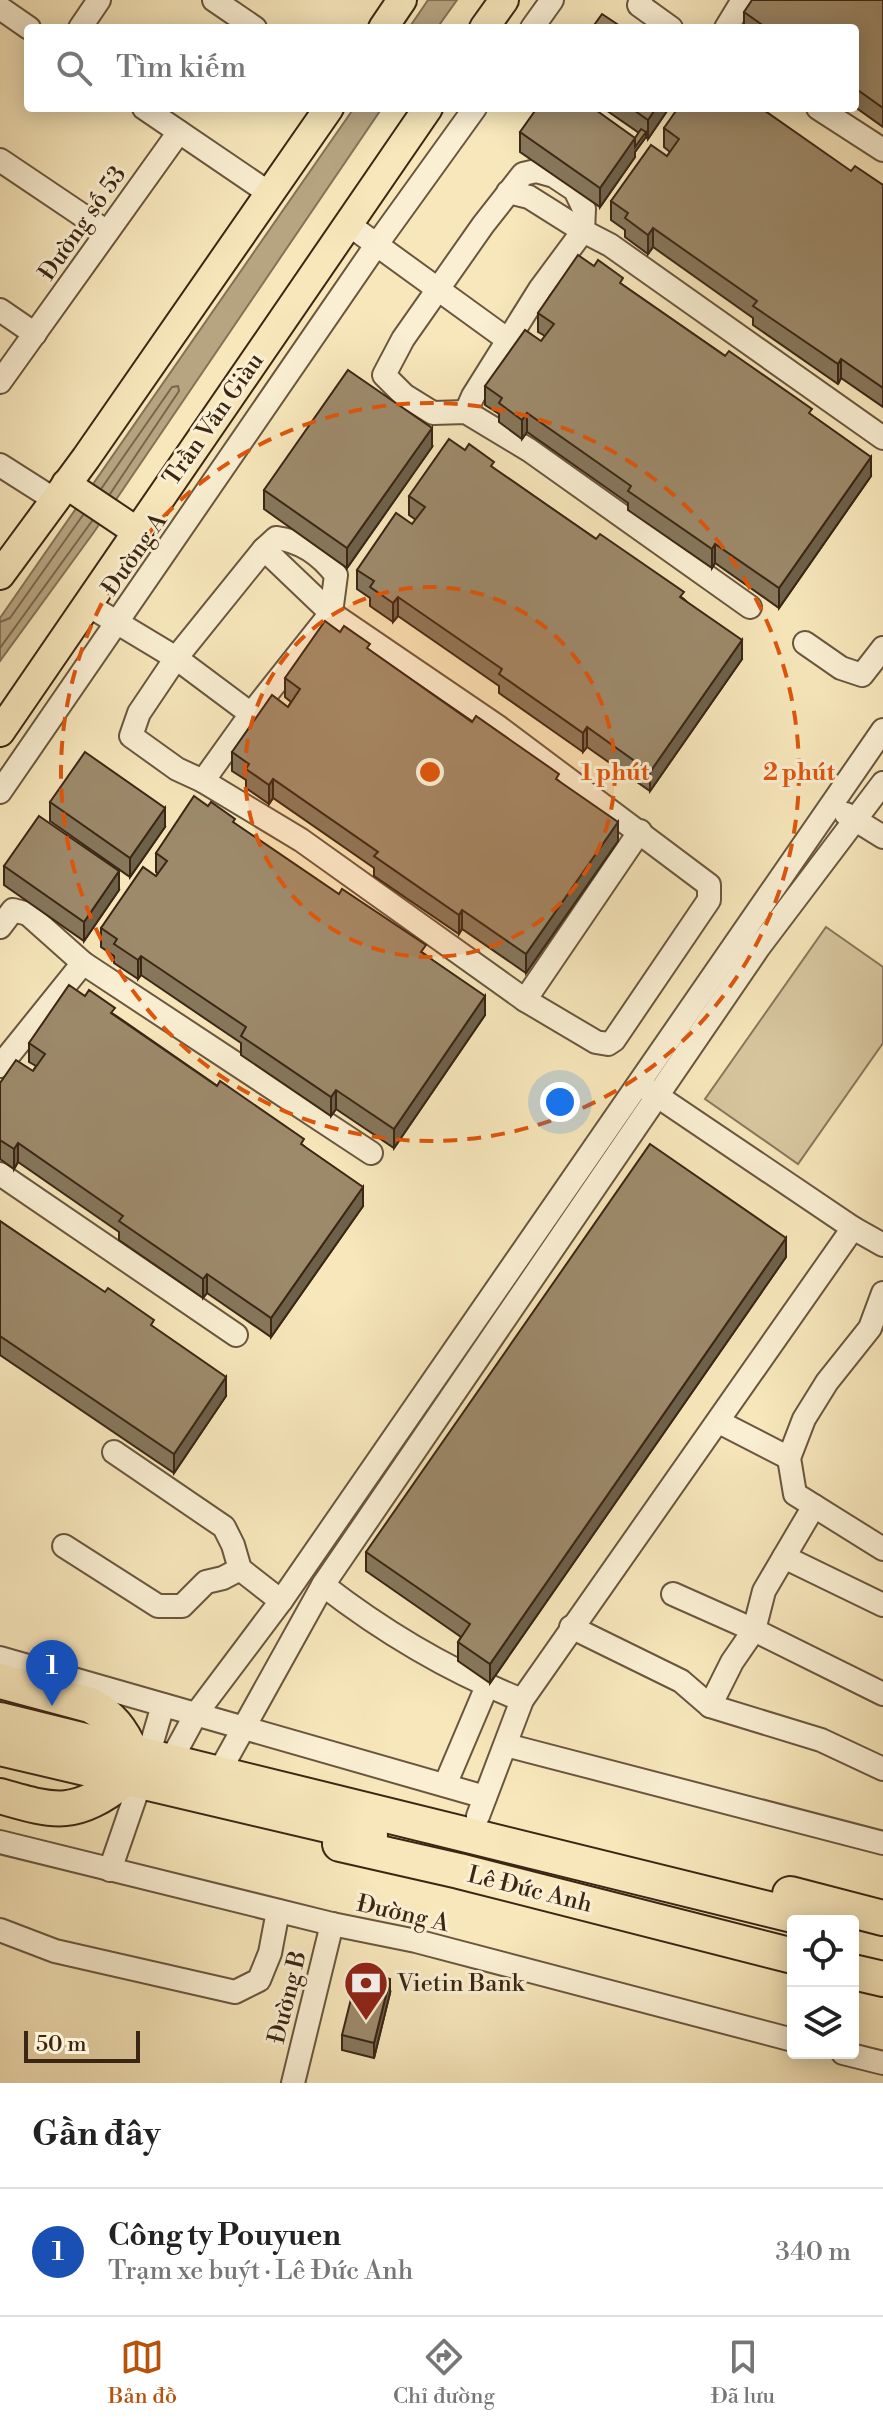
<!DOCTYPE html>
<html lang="vi">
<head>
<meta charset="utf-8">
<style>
	body { margin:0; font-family:"Libre Bodoni",serif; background:#f6f6f6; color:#222 }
	.controls { position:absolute; right:24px; bottom:24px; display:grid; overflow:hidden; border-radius:8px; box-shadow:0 4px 20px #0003 }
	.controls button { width:72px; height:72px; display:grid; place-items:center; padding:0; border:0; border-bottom:2px solid #e0e0e0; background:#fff; color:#222; font:40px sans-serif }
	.scale { position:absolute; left:24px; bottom:20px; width:116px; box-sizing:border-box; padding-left:8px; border:4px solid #3b2614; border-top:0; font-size:22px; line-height:28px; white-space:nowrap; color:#3b2614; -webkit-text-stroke:6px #faefd3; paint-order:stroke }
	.you { position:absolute; left:560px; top:1102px; width:28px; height:28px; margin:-20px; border:6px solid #fff; border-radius:50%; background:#1a73e8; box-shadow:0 0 0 12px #1a73e833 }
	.badge { display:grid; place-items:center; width:52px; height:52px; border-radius:50%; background:#b45309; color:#fff; font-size:26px; font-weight:700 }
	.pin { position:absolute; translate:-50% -66px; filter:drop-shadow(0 2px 4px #0008) }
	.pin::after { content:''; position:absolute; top:42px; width:28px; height:24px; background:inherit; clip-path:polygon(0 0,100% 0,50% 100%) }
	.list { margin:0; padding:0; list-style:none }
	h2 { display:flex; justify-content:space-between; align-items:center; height:104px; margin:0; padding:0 32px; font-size:34px }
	h2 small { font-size:26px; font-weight:400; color:#767676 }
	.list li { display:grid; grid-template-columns:52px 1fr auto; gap:24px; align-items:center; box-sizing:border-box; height:128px; padding:0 32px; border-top:2px solid #e0e0e0 }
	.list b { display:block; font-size:30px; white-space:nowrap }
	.list p { margin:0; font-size:26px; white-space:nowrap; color:#767676 }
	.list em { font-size:26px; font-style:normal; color:#767676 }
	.icon { flex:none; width:44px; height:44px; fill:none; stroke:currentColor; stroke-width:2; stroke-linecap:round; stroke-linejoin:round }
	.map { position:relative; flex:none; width:883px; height:2083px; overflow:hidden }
	.search { position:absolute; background:#fff; box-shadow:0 4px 20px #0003; left:24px; right:24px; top:24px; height:88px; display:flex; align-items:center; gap:20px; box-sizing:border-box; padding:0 28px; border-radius:8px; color:#767676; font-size:30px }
	.sheet { height:232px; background:#fff }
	nav { display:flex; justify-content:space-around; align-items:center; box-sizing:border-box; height:112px; border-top:2px solid #e0e0e0; background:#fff; font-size:22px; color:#767676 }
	nav a { display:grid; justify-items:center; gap:4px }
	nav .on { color:#b45309 }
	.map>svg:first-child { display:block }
	.green { fill:#d7c69f; stroke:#89765a; stroke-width:2 }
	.water { fill:#b7a582; stroke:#857256; stroke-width:2 }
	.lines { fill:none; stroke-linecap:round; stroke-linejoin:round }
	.shore { stroke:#79664b; stroke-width:2 }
	.minor-casing { stroke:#6a563e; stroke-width:26 }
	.major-casing { stroke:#3b2614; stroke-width:32 }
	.highway-casing { stroke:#3b2614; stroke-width:38 }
	.minor { stroke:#faefd3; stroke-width:22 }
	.major { stroke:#f7e7bb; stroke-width:28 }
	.highway { stroke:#f7e7bb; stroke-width:34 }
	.wall { fill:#87775c; stroke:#3b2614; stroke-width:2 }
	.shaded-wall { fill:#6e614b; stroke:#3b2614; stroke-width:2 }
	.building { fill:#9d8a6b; stroke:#3b2614; stroke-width:2 }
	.ring { fill:none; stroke:#df560c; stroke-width:4; stroke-dasharray:14 10 }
	.labels { text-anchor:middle; stroke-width:6; stroke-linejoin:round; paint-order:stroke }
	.street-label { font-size:24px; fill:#3b2614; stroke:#faefd3 }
	.poi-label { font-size:24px; fill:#3b2614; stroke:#faefd3; text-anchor:start }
	.centre { fill:#df560c; stroke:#faefd3; stroke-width:4 }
	.ring-label { font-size:24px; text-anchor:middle; font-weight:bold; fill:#df560c; stroke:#faefd3; stroke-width:6; stroke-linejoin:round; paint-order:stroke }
</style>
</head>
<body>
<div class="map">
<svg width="883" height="2083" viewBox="0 0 883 2083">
	<rect width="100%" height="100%" fill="#f7e7bb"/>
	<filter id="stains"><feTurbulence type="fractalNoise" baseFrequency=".0025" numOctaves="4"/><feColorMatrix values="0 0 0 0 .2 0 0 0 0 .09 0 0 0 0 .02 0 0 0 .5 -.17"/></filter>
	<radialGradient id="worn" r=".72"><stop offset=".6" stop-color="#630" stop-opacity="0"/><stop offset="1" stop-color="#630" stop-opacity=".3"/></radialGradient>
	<path class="green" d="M826,927l57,40v76l-85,121 -93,-65z"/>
	<g class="water">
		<path d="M428,0h29l-20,28h-28z"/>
		<path d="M354,108h28l-288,424 -94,129v-43z"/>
	</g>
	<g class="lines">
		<g class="shore">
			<path d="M101,489l71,-102 6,-1 1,5 -69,103"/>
			<path d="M0,622l10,-4 73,-103"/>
			<path d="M0,648l92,-127"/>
		</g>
		<g class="minor-casing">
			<g id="minor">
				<path d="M214,0l41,28"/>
				<path d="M641,0l-2,5 32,23"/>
				<path d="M0,8l29,20"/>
				<path d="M80,28l19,-28"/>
				<path d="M532,28l20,-28"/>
				<path d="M726,28l17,-28"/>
				<path d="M144,108l125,85"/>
				<path d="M818,108l65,42"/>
				<path d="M0,160l107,72"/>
				<path d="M508,192l21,5 54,34 1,-22 -9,-19 -21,-14 -18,-5 -13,3 -40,51 -80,114 -19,36 20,20 29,18 33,-1 63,38 221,157"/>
				<path d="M348,224l160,116"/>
				<path d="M0,310l35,24"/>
				<path d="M0,382l179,-250"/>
				<path d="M466,412l7,-16 67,-107 43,-58 27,14 273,193"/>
				<path d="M0,465l55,35"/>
				<path d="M88,605l88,53 75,56 -48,67 98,59 224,160 71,42 12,2 6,-4 95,-140v-15l-212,-159 -166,-113 -67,-64"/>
				<path d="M805,643l36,25 21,7 21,-27"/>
				<path d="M203,781l-26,-12 -46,-33 8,-23 37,-55 88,-109 12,-11c26,3 45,17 60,37l-5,38 -80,101"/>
				<path d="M0,792l377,-548 98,-136"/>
				<path d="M846,814l37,23"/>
				<path d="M0,927l13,-17 15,4 55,49 288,190"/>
				<path d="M525,1000l115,-169"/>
				<path d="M0,1066l83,-103"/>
				<path d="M647,1089l206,139 30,17"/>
				<path d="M0,1174l236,161"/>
				<path d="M883,1293l-13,35 -43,54 -23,37 -15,39 6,36 88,55"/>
				<path d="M719,1422l70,36"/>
				<path d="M114,1452l110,75 9,18 7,24 41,32"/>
				<path d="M814,1506l-50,85 -10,39 129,64"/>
				<path d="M64,1546l94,60h24l24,-24 17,-4 17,-9"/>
				<path d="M784,1557l99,48"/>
				<path d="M323,1585c62,48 126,86 199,115"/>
				<path d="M673,1594l81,36 -22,32 -22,44"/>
				<path d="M571,1627l110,54 29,25 111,34 62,29"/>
				<path d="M0,1658l485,139"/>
				<path d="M506,1745l377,98"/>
				<path d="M148,1756l15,-51"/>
				<path d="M170,1762l26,-48 85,-113 602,-871"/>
				<path d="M218,1774l105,-189 436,-638 124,-164"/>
				<path d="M445,1785l42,-99"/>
				<path d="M478,1816l44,-116 331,-472"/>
				<path d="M0,1842l332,82 84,17 377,99"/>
				<path d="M110,1870l30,-87"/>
				<path d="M0,1930l55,21 180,41 24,-12 11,-27 8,-42"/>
				<path d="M843,2053l40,10"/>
				<path d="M293,2083l39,-159"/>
			</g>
		</g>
		<g class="major-casing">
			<g id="major">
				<path d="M383,28l19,-28"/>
				<path d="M484,28l20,-28"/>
				<path d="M66,484l70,47"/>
				<path d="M0,575l86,-117 243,-350"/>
				<path d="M0,732l428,-624"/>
			</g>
		</g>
		<g class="highway-casing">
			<g id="highway">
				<path d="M0,1681l90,24c21,11 32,26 41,47"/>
				<path d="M0,1720l817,201"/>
				<path d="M0,1748l370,87"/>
				<path d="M0,1796c58,17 75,21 125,-17"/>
				<path d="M340,1844l119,27 334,85"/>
				<path d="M790,1894l93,24"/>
				<path d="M853,1972l30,7"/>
			</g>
		</g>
		<use href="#minor" class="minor"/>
		<use href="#major" class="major"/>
		<use href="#highway" class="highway"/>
	</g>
	<g class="wall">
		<path d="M883,0v127l-28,-20v-79h-111v-16z"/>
		<path d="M603,108h66l-21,31 -2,-2 -11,15v5l-35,50 -80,-55v-20l115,6 4,-5z"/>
		<path d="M664,128l187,43 32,14v222l-42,-29 -3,6 -85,-59v-7l-100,-71 -5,7 -23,-17v-7l-14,-10v-19l56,-45 3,-4 -6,-5z"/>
		<path d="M594,266l29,19 189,131 59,60 -92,132 -64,-45 -3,5 -84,-58v-7l-101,-71 -5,7 -23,-17v-8l-14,-9v-19l56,-45 4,-5 -7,-4v-19z"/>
		<path d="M432,447l-85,121 -83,-59v-19z"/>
		<path d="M494,469l190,130 58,60 -92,132 -63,-44 -4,5 -84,-59v-7l-101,-70 -5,6 -23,-16v-8l-13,-9v-19l55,-46 4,-4 -7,-5v-19z"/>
		<path d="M340,632l30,19 189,130 59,60 -92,132 -64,-44 -3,5 -85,-58v-8l-101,-70 -4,6 -23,-16v-8l-14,-9v-19l56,-45 3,-5 -6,-5v-19z"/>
		<path d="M50,802l115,25 -35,50 -80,-56z"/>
		<path d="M235,824l191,131 59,60 -91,133 -58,-39 -5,7 -90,-61v-12l-100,-68 -3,4 -24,-16v-7l-13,-9v-19l57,-54 -2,-2v-19z"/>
		<path d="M4,866l115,24 -35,51 -80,-56z"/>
		<path d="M85,996l30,19 189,131 59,60 -92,131 -64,-44 -4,5 -84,-58v-8l-101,-70 -4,7 -14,-10v-76l33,-12 3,-5 -7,-4v-19z"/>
		<path d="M0,1221l154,107 72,68 -52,77 -174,-118z"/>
		<path d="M786,1257l-296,426 -32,-22v-19l3,-5 -95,-66v-19z"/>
		<path d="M390,1993l-16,65 -32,-8v-15z"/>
	</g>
	<g class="shaded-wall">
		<path d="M656,108h13l-21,31v-19z"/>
		<path d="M646,132v5l-11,15v5l-35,50v-19l35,-50z"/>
		<path d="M653,228v19l-5,7v-19z"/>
		<path d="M841,359v19l-3,6v-20z"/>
		<path d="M527,413v19l-5,7v-19z"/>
		<path d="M432,428v19l-85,121v-20z"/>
		<path d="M871,457v19l-92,132v-20z"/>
		<path d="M715,544v19l-3,5v-19z"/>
		<path d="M398,597v19l-5,6v-19z"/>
		<path d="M742,640v19l-92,132v-19z"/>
		<path d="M587,727v20l-4,5v-19z"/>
		<path d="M273,779v19l-4,6v-19z"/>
		<path d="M165,808v19l-35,50v-19z"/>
		<path d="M618,822v19l-92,132v-19z"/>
		<path d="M119,871v19l-35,51v-19z"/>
		<path d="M462,910v19l-3,5v-19z"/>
		<path d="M141,956v19l-3,4v-19z"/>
		<path d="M485,996v19l-91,133v-19z"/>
		<path d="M336,1090v19l-5,7v-19z"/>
		<path d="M18,1143v19l-4,7v-20z"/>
		<path d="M363,1187v19l-92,131v-19z"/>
		<path d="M786,1238v19l-296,426v-19z"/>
		<path d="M207,1274v19l-4,5v-19z"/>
		<path d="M226,1377v19l-52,77v-19z"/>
		<path d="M390,1979v14l-16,65v-15z"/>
	</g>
	<g class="building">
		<path d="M752,0h131v108l-28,-20v-60h-96l2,-4 -17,-12z"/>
		<path d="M602,14l21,14h-31z"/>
		<path d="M537,108h56l42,30 -35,50 -80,-56z"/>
		<path d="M631,108h25l-8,12z"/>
		<path d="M678,108h83l90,63 4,-5 28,19v203l-42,-29 -3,5 -85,-58 4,-5 -104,-73 -5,7 -23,-17 3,-5 -17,-12 40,-56 16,11 12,-17 -15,-11z"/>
		<path d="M641,129l5,3 -11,15v-9z"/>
		<path d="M578,255l16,11 4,-6 25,18 -3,5 105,73 4,-5 83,58 -3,4 62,44 -92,131 -64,-44 -3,5 -84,-58 3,-5 -104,-73 -5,7 -23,-17 3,-5 -17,-12 40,-56 16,11 13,-17 -16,-11z"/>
		<path d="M348,370l84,58 -85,120 -83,-58z"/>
		<path d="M449,439l16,11 4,-6 25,18 -3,4 105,73 4,-5 84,58 -4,5 62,43 -92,132 -63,-45 -4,6 -84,-59 3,-5 -104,-72 -5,6 -23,-16 4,-6 -17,-11 39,-57 16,11 13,-17 -16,-11z"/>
		<path d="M325,621l15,11 4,-6 26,18 -3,4 105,74 4,-6 83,58 -3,5 62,43 -92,132 -64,-44 -3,5 -85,-59 4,-4 -105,-73 -4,6 -23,-16 3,-5 -17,-12 40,-57 16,12 12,-18 -15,-11z"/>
		<path d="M85,752l80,56 -35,50 -80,-56z"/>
		<path d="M194,796l14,10 3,-4 24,17 -2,3 106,72 3,-5 84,56 -5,7 64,44 -91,133 -58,-39 -5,7 -90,-61 5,-9 -105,-71 -3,4 -24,-16 3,-5 -16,-11 42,-61 13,9 11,-15 -11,-8z"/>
		<path d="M39,816l80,55 -35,51 -80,-56z"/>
		<path d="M69,985l16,11 4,-6 26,18 -4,5 106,73 3,-5 84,58 -3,5 62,43 -92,131 -64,-44 -4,5 -84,-58 4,-5 -105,-73 -4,6 -14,-9v-57l16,-23 17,11 12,-17 -16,-11z"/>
		<path d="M650,1144l136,94 -296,426 -32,-22 12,-18 -104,-72z"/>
		<path d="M0,1221l105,71 3,-4 46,32 -3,5 75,52 -52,77 -174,-118z"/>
		<path d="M358,1971l32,8 -16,64 -32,-8z"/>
	</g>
	<circle cx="430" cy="772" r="185" fill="#df560c" fill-opacity=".12"/>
	<g class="ring">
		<circle cx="430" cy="772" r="185"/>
		<circle cx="430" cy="772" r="369"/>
	</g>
	<defs>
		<g id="bank-pin" transform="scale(2.3)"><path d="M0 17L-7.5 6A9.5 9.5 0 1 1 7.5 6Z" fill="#8f2418" stroke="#faefd3"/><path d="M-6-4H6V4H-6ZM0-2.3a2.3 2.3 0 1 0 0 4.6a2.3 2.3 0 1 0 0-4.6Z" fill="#fff"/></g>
	</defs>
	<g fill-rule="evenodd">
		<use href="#bank-pin" x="366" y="1983"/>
	</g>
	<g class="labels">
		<g class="street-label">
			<text transform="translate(82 223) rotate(-55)" y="8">Đường số 53</text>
			<text transform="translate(213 419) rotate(-55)" y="8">Trần Văn Giàu</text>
			<text transform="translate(134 554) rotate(-55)" y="8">Đường A</text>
			<text transform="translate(530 1889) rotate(14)" y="8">Lê Đức Anh</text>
			<text transform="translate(403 1913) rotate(13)" y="8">Đường A</text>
			<text transform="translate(287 1997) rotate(-76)" y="8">Đường B</text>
		</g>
		<g class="poi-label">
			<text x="397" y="1991">Vietin Bank</text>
		</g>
	</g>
	<circle cx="430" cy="772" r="12" class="centre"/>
	<g class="ring-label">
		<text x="615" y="780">1 phút</text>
		<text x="799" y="780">2 phút</text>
	</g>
	<rect width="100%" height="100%" filter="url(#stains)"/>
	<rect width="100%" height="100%" fill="url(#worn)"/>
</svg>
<div class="controls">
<button><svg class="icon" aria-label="locate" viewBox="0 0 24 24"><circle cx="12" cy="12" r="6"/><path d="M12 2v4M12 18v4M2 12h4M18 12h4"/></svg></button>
<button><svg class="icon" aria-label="layers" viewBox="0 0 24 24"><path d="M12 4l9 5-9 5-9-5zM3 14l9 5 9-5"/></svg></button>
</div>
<div class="scale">50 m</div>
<div class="you"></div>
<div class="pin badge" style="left:52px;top:1706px;background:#1a4fb4">1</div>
<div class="search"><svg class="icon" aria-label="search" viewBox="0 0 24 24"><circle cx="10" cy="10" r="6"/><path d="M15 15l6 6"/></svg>Tìm kiếm</div>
</div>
<section class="sheet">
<h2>Gần đây<small></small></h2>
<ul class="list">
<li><span class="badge" style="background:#1a4fb4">1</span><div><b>Công ty Pouyuen</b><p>Trạm xe buýt · Lê Đức Anh</p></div><em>340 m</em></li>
</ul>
</section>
<nav>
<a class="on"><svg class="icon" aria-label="map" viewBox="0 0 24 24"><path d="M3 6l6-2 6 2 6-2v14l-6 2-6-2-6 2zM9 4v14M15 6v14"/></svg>Bản đồ</a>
<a><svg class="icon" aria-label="directions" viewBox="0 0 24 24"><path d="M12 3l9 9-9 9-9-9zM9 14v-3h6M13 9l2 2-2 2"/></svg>Chỉ đường</a>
<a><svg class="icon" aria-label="saved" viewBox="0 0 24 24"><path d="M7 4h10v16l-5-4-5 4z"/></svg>Đã lưu</a>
</nav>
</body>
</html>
